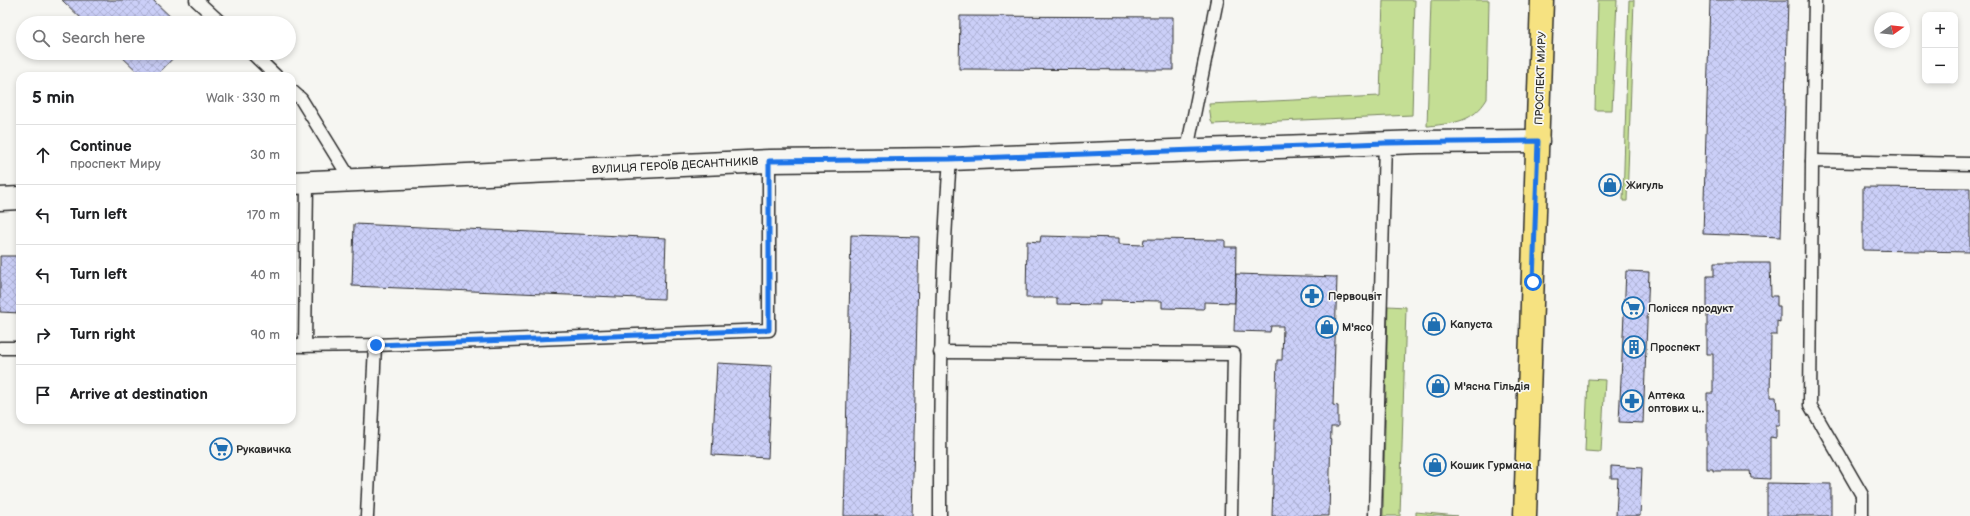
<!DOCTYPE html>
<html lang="en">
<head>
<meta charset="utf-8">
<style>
	body { margin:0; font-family:"Balsamiq Sans",sans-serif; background:#f6f6f6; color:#202124 }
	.controls { position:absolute; right:12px; top:12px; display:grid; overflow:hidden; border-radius:8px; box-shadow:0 2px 6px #0003 }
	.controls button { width:36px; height:36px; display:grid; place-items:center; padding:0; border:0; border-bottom:1px solid #e0e0e0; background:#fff; color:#202124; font:20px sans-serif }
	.compass { position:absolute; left:1874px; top:12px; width:36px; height:36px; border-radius:50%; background:#fff; box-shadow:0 2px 6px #0003; rotate:76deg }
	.stop { position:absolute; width:12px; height:12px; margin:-9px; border:3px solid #1a73e8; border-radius:50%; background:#fff }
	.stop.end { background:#1a73e8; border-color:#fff; box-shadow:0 1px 4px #0008 }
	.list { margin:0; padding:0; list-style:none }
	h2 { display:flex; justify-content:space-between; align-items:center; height:52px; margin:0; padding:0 16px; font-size:17px }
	h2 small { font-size:13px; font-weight:400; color:#757577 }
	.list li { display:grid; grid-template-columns:26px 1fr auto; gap:12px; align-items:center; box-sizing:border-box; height:60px; padding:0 16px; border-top:1px solid #e0e0e0 }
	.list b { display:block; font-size:15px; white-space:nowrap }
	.list p { margin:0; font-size:13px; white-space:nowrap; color:#757577 }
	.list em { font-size:13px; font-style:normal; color:#757577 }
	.icon { flex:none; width:22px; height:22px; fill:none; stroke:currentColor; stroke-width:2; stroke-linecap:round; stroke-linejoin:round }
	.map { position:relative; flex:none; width:1970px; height:516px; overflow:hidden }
	.search { position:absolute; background:#fff; box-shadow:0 2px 6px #0003; left:16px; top:16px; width:280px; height:44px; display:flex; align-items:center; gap:10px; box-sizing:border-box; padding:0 14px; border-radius:22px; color:#757577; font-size:15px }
	.panel { position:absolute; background:#fff; box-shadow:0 2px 6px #0003; left:16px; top:72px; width:280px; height:352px; border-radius:12px }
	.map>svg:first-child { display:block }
	.grass { fill:#c4de94; stroke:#788460 }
	.building { fill:url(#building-cross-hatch); stroke:#2b2b2b }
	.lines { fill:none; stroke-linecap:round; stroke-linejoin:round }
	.lane-casing { stroke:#2b2b2b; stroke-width:15 }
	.street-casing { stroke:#2b2b2b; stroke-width:25 }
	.primary-casing { stroke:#2b2b2b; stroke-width:25 }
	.lane { stroke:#f6f6f2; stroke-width:12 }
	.street { stroke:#f6f6f2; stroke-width:22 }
	.primary { stroke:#f6e281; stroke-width:22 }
	.route { stroke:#1a73e8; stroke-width:5 }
	.labels { text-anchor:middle; stroke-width:3.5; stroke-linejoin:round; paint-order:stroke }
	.street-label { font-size:11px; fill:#2b2b2b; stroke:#f6f6f2 }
	.poi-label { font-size:11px; font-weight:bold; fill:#2b2b2b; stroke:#f6f6f2; text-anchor:start }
</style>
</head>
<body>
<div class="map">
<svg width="1970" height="516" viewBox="0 0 1970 516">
	<defs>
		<pattern id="building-cross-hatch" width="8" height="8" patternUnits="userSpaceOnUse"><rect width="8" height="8" fill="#cbcff8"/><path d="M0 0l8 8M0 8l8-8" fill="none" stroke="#aeb2d5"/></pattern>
	</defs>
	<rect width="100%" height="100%" fill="#f6f6f2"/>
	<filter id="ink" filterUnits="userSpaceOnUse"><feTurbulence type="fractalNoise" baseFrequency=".025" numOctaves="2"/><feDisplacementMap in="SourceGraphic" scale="8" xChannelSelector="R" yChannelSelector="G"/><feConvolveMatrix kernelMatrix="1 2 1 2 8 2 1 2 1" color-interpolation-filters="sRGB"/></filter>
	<g filter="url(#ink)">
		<g class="grass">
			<path d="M1383,0h32l-3,115 -199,9 -2,-3 -2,-17 171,-8z"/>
			<path d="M1431,0h58l-2,99c-14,23 -32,24 -58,27h-2z"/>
			<path d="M1598,0h19l-5,110h-17z"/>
			<path d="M1629,0h5l-7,201h-4z"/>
			<path d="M1388,306l18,1 -6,209h-17z"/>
			<path d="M1588,379l17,1 -4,72 -16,-1z"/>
			<path d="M1416,512l41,4h-41z"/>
		</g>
		<g class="building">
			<path d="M62,0h91l24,23h-91z"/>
			<path d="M1710,0h78l-7,237 -78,-3z"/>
			<path d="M960,16l213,1v53l-214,-1z"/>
			<path d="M118,53h60l-22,23h-14z"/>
			<path d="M1863,187l107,1v64l-107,-2z"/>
			<path d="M354,224l312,14 -2,61 -312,-13z"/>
			<path d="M851,235l68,2 -7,279h-68z"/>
			<path d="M1041,236l78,2v6l24,1 1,-6 81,1v7h11l-1,56 -31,-1v7l-42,-1v-7l-62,-1v5l-43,-1v-6h-31l1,-57 13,1z"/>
			<path d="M0,256h20v57l-20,-1z"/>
			<path d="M1714,263h56l1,33h6v10h3v16l-3,-1v14h-6l-1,62h6l1,12h3v16h-4v13l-6,-1v42l-19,-1 -1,-7h-37v-2h-6v-76h6v-39h-6v-78h7z"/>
			<path d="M1626,271l23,1 -6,151 -24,-1z"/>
			<path d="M1236,274l101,3 -4,128 5,1v21h-7l-2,89h-57l5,-156h5l1,-34h-12l-1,6 -36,-1z"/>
			<path d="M717,363l55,3 -4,92 -56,-3z"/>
			<path d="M1611,466l31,2 -2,48h-24l2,-38h-7z"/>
			<path d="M1767,483l64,1v32h-64z"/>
		</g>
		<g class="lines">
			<g class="lane-casing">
				<g id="lane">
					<path d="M196,0l25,23"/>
					<path d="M252,53l24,23"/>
					<path d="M292,91l9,8 50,81"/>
					<path d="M1187,150l30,-150"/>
					<path d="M1812,161l3,-161"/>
					<path d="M292,346l83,-1 394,-15v-169"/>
					<path d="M305,346l2,-164"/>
					<path d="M0,348h20"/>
					<path d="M940,352l294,2 -3,162"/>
					<path d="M367,516l8,-171"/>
					<path d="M940,516c0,-119 1,-238 10,-357"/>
					<path d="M1375,516l10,-373"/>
					<path d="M1862,516v-21l-52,-90 2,-244 158,3"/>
				</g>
			</g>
			<g class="street-casing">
				<g id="street">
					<path d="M292,183l477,-22 181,-2 470,-17 118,-1"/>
					<path d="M0,199l20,-1"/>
				</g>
			</g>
			<g class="primary-casing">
				<path id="primary" d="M1525,516l17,-516"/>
			</g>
			<use href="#lane" class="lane"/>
			<use href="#street" class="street"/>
			<use href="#primary" class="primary"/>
		</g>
	</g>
	<g class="lines" filter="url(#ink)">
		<path class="route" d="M376,345l393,-15v-169l181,-2 435,-16 153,-2 -5,141"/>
	</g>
	<defs>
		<g id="shop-ring" transform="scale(1.15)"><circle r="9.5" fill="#f6f6f2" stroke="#1f6fb2" stroke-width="1.5"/><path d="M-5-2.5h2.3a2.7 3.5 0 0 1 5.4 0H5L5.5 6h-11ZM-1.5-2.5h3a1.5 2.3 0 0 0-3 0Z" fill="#1f6fb2"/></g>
		<g id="pharmacy-ring" transform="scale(1.15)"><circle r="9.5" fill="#f6f6f2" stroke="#1f6fb2" stroke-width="1.5"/><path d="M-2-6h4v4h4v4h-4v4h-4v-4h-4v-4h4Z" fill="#1f6fb2"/></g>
		<g id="supermarket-ring" transform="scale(1.15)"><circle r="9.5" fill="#f6f6f2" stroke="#1f6fb2" stroke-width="1.5"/><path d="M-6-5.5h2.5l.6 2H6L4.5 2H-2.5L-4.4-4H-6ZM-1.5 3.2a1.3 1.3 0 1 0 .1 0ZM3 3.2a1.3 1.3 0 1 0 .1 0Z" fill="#1f6fb2"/></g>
		<g id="building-ring" transform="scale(1.15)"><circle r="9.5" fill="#f6f6f2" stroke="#1f6fb2" stroke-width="1.5"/><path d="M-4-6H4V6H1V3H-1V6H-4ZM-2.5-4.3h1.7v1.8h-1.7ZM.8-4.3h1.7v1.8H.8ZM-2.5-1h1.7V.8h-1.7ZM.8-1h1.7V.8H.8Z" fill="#1f6fb2"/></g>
	</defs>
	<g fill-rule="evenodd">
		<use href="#shop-ring" x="1610" y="185"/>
		<use href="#pharmacy-ring" x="1312" y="296"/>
		<use href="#supermarket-ring" x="1633" y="308"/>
		<use href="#shop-ring" x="1434" y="324"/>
		<use href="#shop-ring" x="1327" y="327"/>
		<use href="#building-ring" x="1634" y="347"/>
		<use href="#shop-ring" x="1438" y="386"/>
		<use href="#pharmacy-ring" x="1632" y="401"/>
		<use href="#supermarket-ring" x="221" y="449"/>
		<use href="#shop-ring" x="1435" y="465"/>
	</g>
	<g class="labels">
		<g class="street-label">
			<text transform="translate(1540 78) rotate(-88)" y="4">ПРОСПЕКТ МИРУ</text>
			<text transform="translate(675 165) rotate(-3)" y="4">ВУЛИЦЯ ГЕРОЇВ ДЕСАНТНИКІВ</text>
		</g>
		<g class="poi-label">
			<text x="1626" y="189">Жигуль</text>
			<text x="1328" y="300">Первоцвіт</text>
			<text x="1648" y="312">Полісся продукт</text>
			<text x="1450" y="328">Капуста</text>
			<text x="1342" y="331">М'ясо</text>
			<text x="1650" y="351">Проспект</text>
			<text x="1454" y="390">М'ясна Гільдія</text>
			<text x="1648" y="399">Аптека<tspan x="1648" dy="13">оптових ц‥</tspan></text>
			<text x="236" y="453">Рукавичка</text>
			<text x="1450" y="469">Кошик Гурмана</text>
		</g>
	</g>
</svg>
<div class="controls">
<button>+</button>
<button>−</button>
</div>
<svg class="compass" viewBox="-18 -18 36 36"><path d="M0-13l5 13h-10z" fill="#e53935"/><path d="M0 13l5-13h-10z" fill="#757577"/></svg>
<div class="stop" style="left:1533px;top:282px"></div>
<div class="stop end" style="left:376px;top:345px"></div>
<div class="search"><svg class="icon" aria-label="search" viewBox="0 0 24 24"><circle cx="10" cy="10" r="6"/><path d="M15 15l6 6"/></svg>Search here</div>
<section class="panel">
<h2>5 min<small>Walk · 330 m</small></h2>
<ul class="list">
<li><svg class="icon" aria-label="ahead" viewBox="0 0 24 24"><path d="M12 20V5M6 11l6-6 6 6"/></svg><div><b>Continue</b><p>проспект Миру</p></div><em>30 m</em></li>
<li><svg class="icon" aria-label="left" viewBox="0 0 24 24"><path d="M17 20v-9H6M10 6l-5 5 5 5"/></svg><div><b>Turn left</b></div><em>170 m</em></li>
<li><svg class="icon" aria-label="left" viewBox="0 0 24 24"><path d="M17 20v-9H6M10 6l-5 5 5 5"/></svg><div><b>Turn left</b></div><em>40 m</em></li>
<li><svg class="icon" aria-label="right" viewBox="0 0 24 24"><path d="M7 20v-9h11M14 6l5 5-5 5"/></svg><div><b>Turn right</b></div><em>90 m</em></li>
<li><svg class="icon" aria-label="arrive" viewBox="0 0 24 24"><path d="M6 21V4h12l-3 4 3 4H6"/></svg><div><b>Arrive at destination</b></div></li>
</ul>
</section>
</div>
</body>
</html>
